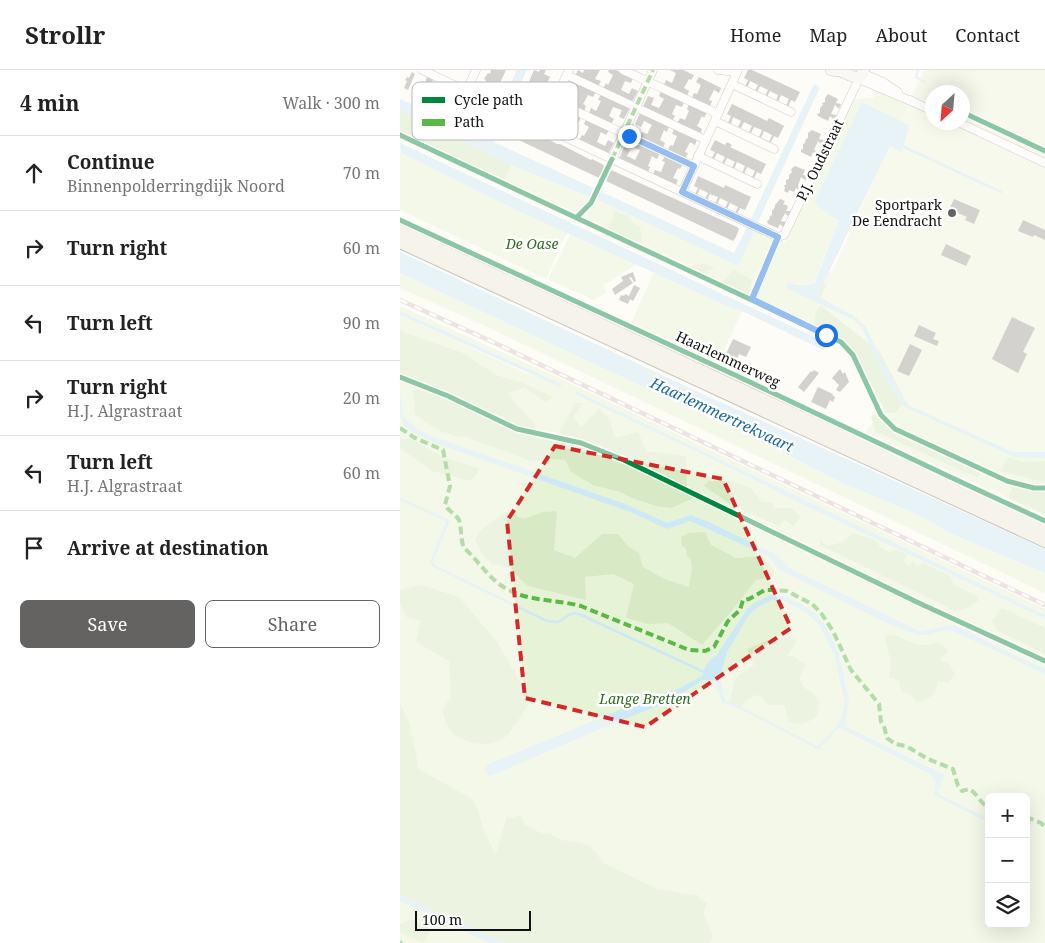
<!DOCTYPE html>
<html lang="en">
<head>
<meta charset="utf-8">
<style>
	body { margin:0; font-family:"Noto Serif",serif; background:#f2f2f2; color:#222 }
	.controls { position:absolute; right:15px; bottom:15px; display:grid; overflow:hidden; border-radius:8px; box-shadow:0 5px 20px #0002 }
	.controls button { width:45px; height:45px; display:grid; place-items:center; padding:0; border:0; border-bottom:1px solid #e0e0e0; background:#fff; color:#222; font:25px sans-serif }
	.compass { position:absolute; left:525px; top:15px; width:45px; height:45px; border-radius:50%; background:#fff; box-shadow:0 5px 20px #0002; rotate:206deg }
	.scale { position:absolute; left:15px; bottom:12px; width:116px; box-sizing:border-box; padding-left:5px; border:2px solid #111; border-top:0; font-size:14px; line-height:18px; white-space:nowrap; color:#111; -webkit-text-stroke:4px #fff; paint-order:stroke }
	.stop { position:absolute; width:15px; height:15px; margin:-11px; border:4px solid #1a73e8; border-radius:50%; background:#fff }
	.stop.end { background:#1a73e8; border-color:#fff; box-shadow:0 1px 5px #0008 }
	.list { margin:0; padding:0; list-style:none }
	h2 { display:flex; justify-content:space-between; align-items:center; height:65px; margin:0; padding:0 20px; font-size:21px }
	h2 small { font-size:16px; font-weight:400; color:#767676 }
	.list li { display:grid; grid-template-columns:32px 1fr auto; gap:15px; align-items:center; box-sizing:border-box; height:75px; padding:0 20px; border-top:1px solid #e0e0e0 }
	.list b { display:block; font-size:19px; white-space:nowrap }
	.list p { margin:0; font-size:16px; white-space:nowrap; color:#767676 }
	.list em { font-size:16px; font-style:normal; color:#767676 }
	.actions { display:flex; gap:10px; padding:15px 20px }
	.actions a { flex:1; padding:11px 0; border:1px solid #646362; border-radius:8px; text-align:center; font-size:18px; color:#646362 }
	.actions .main { background:#646362; color:#fff }
	.icon { flex:none; width:28px; height:28px; fill:none; stroke:currentColor; stroke-width:2; stroke-linecap:round; stroke-linejoin:round }
	.map { position:relative; flex:none; width:645px; height:873px; overflow:hidden }
	header { display:flex; align-items:center; gap:30px; box-sizing:border-box; height:70px; padding:0 25px; background:#fff; border-bottom:1px solid #e0e0e0 }
	header strong { font-size:24px }
	nav { display:flex; gap:28px; margin-inline-start:auto; font-size:18px }
	main { display:flex }
	aside { flex:1; background:#fff }
	.map>svg:first-child { display:block }
	.green { fill:#e7f3d7; fill-rule:evenodd }
	.forest { fill:#d8eac5 }
	.pitch { fill:#f0f6e1; fill-rule:evenodd }
	.water { fill:#cde8f7 }
	.lines { fill:none; stroke-linecap:round; stroke-linejoin:round }
	.stream { stroke:#cde8f7; stroke-width:2.5 }
	.building { fill:#a19f9c }
	.street-casing { stroke:#979795; stroke-width:9 }
	.secondary-casing { stroke:#8e8d8b; stroke-width:12 }
	.primary-casing { stroke:#858482; stroke-width:14 }
	.street { stroke:#fffffe; stroke-width:8 }
	.secondary { stroke:#f6f4eb; stroke-width:11 }
	.primary { stroke:#ede9dc; stroke-width:12 }
	.rail-casing { stroke:#d9c6c7; stroke-width:4.5 }
	.rail { stroke:#fff; stroke-width:2.5; stroke-dasharray:8; stroke-linecap:butt }
	.quiet { stroke:#58b947; stroke-width:4; stroke-dasharray:8 4; stroke-linecap:butt }
	.cycleway-casing { stroke:#fff; stroke-width:8 }
	.cycleway { stroke:#00873e; stroke-width:5 }
	.route { stroke:#1a73e8; stroke-width:6 }
	.marked { fill:none; stroke:#d62828; stroke-width:4; stroke-dasharray:10 6; stroke-linejoin:round }
	.poi-dot { fill:#646362; stroke:#fff; stroke-width:2 }
	.labels { text-anchor:middle; stroke-width:5; stroke-linejoin:round; paint-order:stroke }
	.street-label { font-size:14px; fill:#111; stroke:#fff }
	.poi-label { font-size:14px; fill:#111; stroke:#fff; text-anchor:end }
	.park-label { font-size:14px; font-style:italic; fill:#2f6b1f; stroke:#fff }
	.water-label { font-size:15px; font-style:italic; fill:#1768a6; stroke:#fff }
	.key { fill:#fff; stroke:#b8b8b8; stroke-width:1 }
	.key-label { font-size:14px; fill:#111 }
</style>
</head>
<body>
<header>
<strong>Strollr</strong>
<nav><a>Home</a><a>Map</a><a>About</a><a>Contact</a></nav>
</header>
<main>
<aside>
<h2>4 min<small>Walk · 300 m</small></h2>
<ul class="list">
<li><svg class="icon" aria-label="ahead" viewBox="0 0 24 24"><path d="M12 20V5M6 11l6-6 6 6"/></svg><div><b>Continue</b><p>Binnenpolderringdijk Noord</p></div><em>70 m</em></li>
<li><svg class="icon" aria-label="right" viewBox="0 0 24 24"><path d="M7 20v-9h11M14 6l5 5-5 5"/></svg><div><b>Turn right</b></div><em>60 m</em></li>
<li><svg class="icon" aria-label="left" viewBox="0 0 24 24"><path d="M17 20v-9H6M10 6l-5 5 5 5"/></svg><div><b>Turn left</b></div><em>90 m</em></li>
<li><svg class="icon" aria-label="right" viewBox="0 0 24 24"><path d="M7 20v-9h11M14 6l5 5-5 5"/></svg><div><b>Turn right</b><p>H.J. Algrastraat</p></div><em>20 m</em></li>
<li><svg class="icon" aria-label="left" viewBox="0 0 24 24"><path d="M17 20v-9H6M10 6l-5 5 5 5"/></svg><div><b>Turn left</b><p>H.J. Algrastraat</p></div><em>60 m</em></li>
<li><svg class="icon" aria-label="arrive" viewBox="0 0 24 24"><path d="M6 21V4h12l-3 4 3 4H6"/></svg><div><b>Arrive at destination</b></div></li>
</ul>
<div class="actions"><a class="main">Save</a><a>Share</a></div>
</aside>
<div class="map">
<svg width="645" height="873" viewBox="0 0 645 873">
	<rect width="100%" height="100%" fill="#fdfcf7"/>
	<g class="green">
		<path d="M476,21l49,22 -4,217 -98,-47 6,-11 11,5 69,-152 -47,-23 -44,105 21,14 -26,63 -13,1 -5,-2 -9,5 33,15 -4,12 -1,10 -59,-28 25,-57 5,2 2,-2 66,-142c7,2 13,-1 20,0z"/>
		<path d="M0,83l167,79 -21,47 -146,-69z"/>
		<path d="M111,95l87,35 140,66 18,-38 18,9 -25,57 -244,-114z"/>
		<path d="M170,165l67,29 -34,21 3,7 -12,8 -46,-21z"/>
		<path d="M254,202l73,34 15,5 -24,52 -87,-40z"/>
		<path d="M0,203l284,133 33,14 49,23 72,38 81,34 35,20 91,38v20l-564,-269 -81,-36z"/>
		<path d="M0,236l155,70 490,233v6l-469,-223 -1,2c69,34 139,64 206,100l264,125v324h-645v-628l128,59 34,10 -162,-73zM589,727h37v127h-37z"/>
		<path d="M505,332l140,56v28l-17,-2 -13,-4 -33,-13 -85,-40 -11,-14 4,1z"/>
		<path d="M479,344l14,17 86,42 34,13 -5,12 -142,-66z"/>
	</g>
	<g class="forest">
		<path d="M0,40l111,55 -6,15 -105,-48z"/>
		<path d="M215,141l13,5 6,8 6,3 2,11 -2,5 -32,-13z"/>
		<path d="M303,193l12,5 -8,3 2,9 10,5 15,-15 18,10 -5,22 -48,-24 -6,-12z"/>
		<path d="M423,213l94,45 -9,77 -3,-3 -10,11h-9l-32,-61 -8,-10 -10,-7 -22,-10c1,-11 2,-19 11,-25l-8,-4z"/>
		<path d="M0,259l5,4 56,19 35,23 27,8 30,14 -8,5 -20,-14 -16,4c4,17 25,22 28,40l-14,-4 -123,-55z"/>
		<path d="M18,317l88,40 30,9 35,7 33,11 92,43 -25,11 -15,-2 -22,-7 -14,-7 -27,-7 -22,-13 -6,-12 -11,-1 -23,2 -65,-24 -11,-1 -12,-4 -10,-5 -18,-13 -2,-24z"/>
		<path d="M175,333h8l-10,14 8,10 18,-18 11,11 5,18 23,-6 8,19 40,5 1,31 -97,-45 -32,-7z"/>
		<path d="M477,344l20,18 84,40 -3,6 -103,-47 -4,-15z"/>
		<path d="M0,366l2,4 8,-2 31,18 39,13 -9,12 -39,-10 -32,-23z"/>
		<path d="M608,387l15,5 22,-1v21l-45,-11z"/>
		<path d="M308,411h24l19,7 11,14 10,1 2,5h18l9,9 -8,9 -8,-6 -6,6 -46,-20 -29,-20z"/>
		<path d="M613,416l32,6v23l-37,-17z"/>
		<path d="M157,441l-3,39 21,8 27,-24h16l11,13 10,6 4,14 21,12 25,8 3,-18 -1,-9 -4,-4 -1,-7 -4,-3 -1,-9 7,-4 17,-1 6,13 25,13 27,-2 11,15 -2,6 -16,3 -26,33 -28,32 -34,-22 -20,1 -22,-6 8,-34 -21,-10 -28,3 1,23 -58,-14 -19,-18 -17,-4 -9,-9 -8,-16c9,-14 19,-20 33,-27l16,7 19,-7z"/>
		<path d="M453,463l22,7 5,7 9,5 8,-2 10,5 -3,7 6,4 2,-5 3,2 1,4 7,-4 27,13 4,9 24,12v4l-13,8 -10,2 -135,-66v-6l7,7 16,-4z"/>
		<path d="M21,515l38,12 39,46 33,58c-6,8 -21,33 -28,38 -14,9 -38,5 -50,-6 -7,-7 -9,-16 -10,-25l8,-11 -2,-36 -33,-19 5,-22 -15,-3 -6,-14v-13z"/>
		<path d="M602,538l43,20v26l-47,-23 -6,-10z"/>
		<path d="M495,565c9,4 20,10 30,10 13,1 12,-8 24,7l-9,6v2l9,4 6,10 -7,9 -10,-2 -4,14 -16,7 -9,-8 -8,-3 -2,-10 -10,-4 2,-14 -6,-27z"/>
		<path d="M390,566l7,6 -10,14h6l12,8c1,7 -8,11 -4,18 3,9 16,10 18,20 4,16 -17,27 -30,19l-5,-16h-15l-8,-9 -4,-1 -11,5 -6,9 -11,-5 6,-26 19,-13 -7,-16 21,-9z"/>
		<path d="M0,633l9,19 10,47 53,30c6,7 7,15 10,25 3,11 8,20 14,30l11,-38 6,3 5,-4 4,2 3,8 16,8 9,1 12,6 28,5 13,18 54,26 41,6 1,4 8,4 -4,11 10,21 -3,8h-206l-104,-48z"/>
		<path d="M12,849l19,11 -8,13 -23,-11v-8z"/>
	</g>
	<path class="pitch" d="M524,0h121v384l-33,3 -103,-50 -29,-55 -62,-49zM532,22h30v30h-30z"/>
	<g class="water">
		<path d="M117,0h10l-33,72 240,111 14,-28 8,3 -18,38 -140,-66 -87,-35 -111,-55v-11l85,39z"/>
		<path d="M414,14l6,3 -62,135 -7,-3z"/>
		<path d="M462,32l47,23 -7,27 -12,-6 -73,150 37,20 11,10 26,52 17,27 105,47h32v6l-31,-1 -111,-51 -18,-28 -23,-50 -8,-8 -68,-32 2,-5 12,2 14,-1 25,-63 -21,-14 -3,-6z"/>
		<path d="M0,73l423,198 4,6 -6,2 -79,-38 -15,-5 -204,-93 -122,-60z"/>
		<path d="M0,182l283,133 362,164v24l-91,-38 -35,-20 -81,-34 -72,-38 -49,-23 -33,-14 -284,-133z"/>
		<path d="M0,241l162,73 -2,3 -160,-72z"/>
		<path d="M176,321l469,224v4l-264,-125c-67,-36 -137,-66 -206,-100z"/>
		<path d="M0,323l3,24 15,13 13,6 194,68 42,19 24,-8 18,7 67,33 13,13 128,62 4,2 29,-7 13,4 57,29 25,11v7l-2,-3 -92,-43h-6l-17,5h-10l-27,-10 -113,-56 -8,-12 -80,-36 -23,8 -34,-16 -198,-70c-33,-17 -35,-11 -35,-50z"/>
		<path d="M371,525h10l20,9 14,9 12,15 12,26 10,48 -4,24 99,49 -6,19 51,25v4l-55,-28 2,-14 -6,-7 -94,-48 5,-7 4,-16 -10,-46 -15,-31 -13,-13 -22,-12 -13,-1 -13,6 -10,9 -22,37 -7,25 5,23 -1,4 -2,-2 -8,-22h-10l-41,24 -49,19 -124,53 -4,-2 -1,-6 4,-4 150,-62 39,-13 24,-13c1,-8 8,-18 15,-21l30,-46 7,-6z"/>
		<path d="M0,825l104,48h-15l-89,-42z"/>
	</g>
	<g class="lines">
		<g class="stream">
			<path d="M518,0l-2,7 8,5"/>
			<path d="M502,76l99,46"/>
			<path d="M0,429l48,22 -16,39 -1,2 3,4 113,55 11,1c9,-4 10,-10 21,-8l123,57"/>
			<path d="M325,632l18,7 75,39 20,-21"/>
		</g>
	</g>
	<g class="building">
		<path d="M91,0h15l-14,30 -14,-7 2,-3 2,1 4,-11 -2,-1 4,-6 2,1z"/>
		<path d="M134,0l5,2 1,-2h6l-2,4 6,3 -7,14 -6,-3 -1,4 -5,-2 1,-4 -4,-2z"/>
		<path d="M178,0l5,3 1,-3h16l-5,9 6,2 -3,5 -23,-10z"/>
		<path d="M209,0h7l17,8 -2,5 -6,-2 -4,9 8,4 3,-6 6,3 -6,11 -29,-13 3,-6 2,2 5,-10 -5,-3z"/>
		<path d="M270,0h13l11,5 -3,5 -2,-1 -5,9 5,3 -2,5 -23,-11 2,-5 6,3 4,-10z"/>
		<path d="M348,0h4l48,22 -5,10 -4,-2 -3,7 -2,-1 3,-7 -8,-4 -3,7 -2,-1 2,-6 -8,-4 -3,6 -2,-1 3,-6 -8,-4 -3,6 -2,-1 3,-6 -8,-4 -3,7 -2,-1 3,-7 -4,-2z"/>
		<path d="M12,2l3,2 -7,16 -4,-2 3,-7 -2,-1 2,-3 2,1z"/>
		<path d="M27,7l6,3 -8,17 -5,-3 2,-4 -3,-1 3,-8 3,2z"/>
		<path d="M299,7l22,11 -2,5 -5,-3 -5,10 3,1 -2,6 -18,-9 2,-5 3,1 4,-9 -5,-3z"/>
		<path d="M173,11l23,11 -3,5 -5,-2 -5,9 3,2 -2,5 -18,-8 2,-6 3,2 5,-10 -6,-2z"/>
		<path d="M261,21l23,11 -2,5 -6,-2 -4,9 3,2 -3,5 -29,-14 5,-11 6,2 -3,7 8,3 5,-9 -5,-3z"/>
		<path d="M201,24l29,14 -6,11 -5,-2 3,-7 -9,-3 -4,9 5,3 -3,5 -22,-11 2,-5 5,3 5,-10 -3,-1z"/>
		<path d="M428,24l10,5 -2,4 5,1 -2,5 -4,-4 -4,9 5,1 -2,5 -4,-4 -2,5 -10,-5 -1,-2 3,-1v-5l3,-3 -1,-2 3,-1v-4z"/>
		<path d="M289,34l18,8 -3,6 -2,-2 -5,10 5,3 -2,5 -23,-11 3,-5 5,2 4,-9 -2,-2z"/>
		<path d="M332,34l35,17 2,-3 15,8 -6,12 -4,-2 -3,6h-2l3,-7 -8,-4 -3,7 -2,-1 3,-7 -8,-3 -3,6 -2,-1 3,-6 -8,-4 -3,6 -3,-1 3,-6 -8,-4 -2,7 -3,-1 3,-7 -4,-2z"/>
		<path d="M163,38l18,9 -2,5 -3,-1 -5,9 6,3 -3,5 -23,-11 3,-5 5,2 2,-4 -4,-2 1,-1 4,1 1,-3 -2,-2z"/>
		<path d="M240,43l29,13 -2,6 -3,-2 -4,10 5,3 -2,5 -23,-11 2,-5 5,2 5,-9 -8,-4 -3,6 -6,-3z"/>
		<path d="M186,49l23,11 -3,5 -5,-3 -4,10 8,4 3,-6 6,3 -6,11 -29,-14 3,-5 2,1 5,-9 -5,-3z"/>
		<path d="M109,52l3,1v-1l13,7h3l11,5 -1,2 5,2 1,-1 13,7h3l31,16 1,-1 10,5 3,3 -4,7 -2,4 -95,-45z"/>
		<path d="M274,59l23,10 -2,6 -5,-3 -5,10 3,1 -3,5 -17,-8 2,-5 3,1 4,-10 -5,-2z"/>
		<path d="M412,60l9,4 -2,5 5,1 -2,5 -4,-4 -4,9 5,1 -2,4 -4,-3 -2,5 -10,-5v-2l2,-1v-5l2,-1 1,-4 2,-1v-5z"/>
		<path d="M315,70l10,5 2,-3 5,3 -2,2 36,17 -5,10 -4,-2 -3,6 -2,-1 3,-6 -8,-4 -3,7 -2,-1 3,-7 -8,-4 -3,7 -2,-1 3,-6 -8,-4 -3,6 -2,-1 3,-6 -8,-4 -3,6 -2,-1 3,-6 -5,-2z"/>
		<path d="M237,73l23,10 -3,6 -5,-3 -4,10 2,1 -2,5 -29,-13 5,-12 6,3 -3,6 8,4 5,-10 -5,-2z"/>
		<path d="M265,86l18,8 -3,5 -2,-1 -5,10 5,2 -2,5 -23,-10 2,-5 6,2 4,-10 -3,-1z"/>
		<path d="M395,96l10,4 -2,5 5,1 -3,4 -4,-3 -3,9h4l-2,5 -4,-3 -2,4 -5,-2 -1,3 -4,-2 1,-3 -1,-3h2v-5l3,-1v-4l3,-3 -1,-3z"/>
		<path d="M211,100l126,57 2,2 -3,8 -3,4 -127,-60z"/>
		<path d="M298,106l26,12 1,-3 26,12 -6,13 -5,-2 -3,6 -2,-1 3,-6 -8,-4 -3,6 -2,-1 3,-6 -8,-4 -3,7 -2,-1 3,-7 -8,-3 -3,6 -2,-1 3,-6 -8,-4 -3,6 -2,-1 3,-6 -4,-2z"/>
		<path d="M380,129l5,2 -2,3 5,2 -2,5h5l-3,5 -3,-3 -4,8 5,1 -3,5 -3,-3 -2,4 -10,-4 -1,-3 2,-1 1,-4 2,-1v-4l3,-4v-2z"/>
		<path d="M554,129l26,11 -6,14 -9,-4 2,-3 -9,-4 -2,3 -8,-4z"/>
		<path d="M623,150l22,10v10l-11,-5 -1,2 -15,-6z"/>
		<path d="M546,174l25,12 -5,10 -25,-11z"/>
		<path d="M233,202l3,9 -2,1 -3,-5 -2,1 4,5 -18,12 -3,-6 11,-8 -2,-4z"/>
		<path d="M234,215l6,3 -7,13 -3,-2 -2,5 -9,-4 2,-5 3,1 1,-2 4,2z"/>
		<path d="M612,247l23,11 -12,24 4,2 -9,19 -26,-14z"/>
		<path d="M519,255l17,8 -3,6 6,2 -2,5 -23,-10z"/>
		<path d="M333,269l18,8 -5,10 -7,-3 -2,5 -11,-5z"/>
		<path d="M510,274l12,6 -13,26 -12,-5z"/>
		<path d="M440,299l3,5 2,-2 4,10 -9,10 -4,-2 3,-5 -7,-7z"/>
		<path d="M414,300l5,3 -15,19 -6,-5 13,-16 1,1z"/>
		<path d="M418,317l15,7 -1,1 3,2 -2,5 -3,-2 -4,9 -15,-7z"/>
	</g>
	<g class="lines">
		<g class="street-casing">
			<g id="street">
				<path d="M22,0l356,167 6,-2 75,-156 54,23"/>
				<path d="M223,0l95,44"/>
				<path d="M318,0l19,2"/>
				<path d="M462,3l21,9 15,10"/>
				<path d="M167,5l139,65"/>
				<path d="M332,14l59,28"/>
				<path d="M66,21l10,-21"/>
				<path d="M510,30l22,11"/>
				<path d="M154,31l140,65"/>
				<path d="M315,51l59,28"/>
				<path d="M558,52l87,41"/>
				<path d="M142,57l27,-57"/>
				<path d="M298,86l59,28"/>
				<path d="M212,89l41,-89"/>
				<path d="M282,122l56,-122"/>
			</g>
		</g>
		<g class="secondary-casing">
			<path id="secondary" d="M431,0l9,1 19,8 5,-9"/>
		</g>
		<g class="primary-casing">
			<g id="primary">
				<path d="M0,161l645,300"/>
				<path d="M0,172l645,299"/>
			</g>
		</g>
		<use href="#street" class="street"/>
		<use href="#secondary" class="secondary"/>
		<use href="#primary" class="primary"/>
		<g class="rail-casing">
			<path id="rail" d="M0,230l95,43 550,262"/>
		</g>
		<use href="#rail" class="rail"/>
		<g class="quiet">
			<path d="M212,89l41,-89"/>
			<path d="M0,358l15,10 28,12 7,36 -5,19c3,6 11,9 14,15 3,8 1,19 5,28 13,11 23,28 38,38 23,16 53,13 79,20l108,44 16,1 9,-4 14,-26 12,-11 3,-10 6,-1 16,-9h9l13,1 25,13 9,9 12,18 18,39 28,34 2,18 3,4 3,12 8,6 11,2 22,13 25,10 5,17 4,5 7,-2c8,4 11,14 20,19"/>
			<path d="M626,747l15,6 4,4"/>
			<path d="M0,872l2,1"/>
		</g>
		<g class="cycleway-casing">
			<g id="cycleway">
				<path d="M562,42l83,39"/>
				<path d="M0,65l441,207 12,13 28,60 14,14 112,52 27,7h11"/>
				<path d="M177,147l14,-14 21,-44"/>
				<path d="M0,150l337,156 211,100 97,45"/>
				<path d="M352,229l26,-62"/>
				<path d="M0,307l48,19 69,33 64,14 43,17 297,144 124,57"/>
			</g>
		</g>
		<use href="#cycleway" class="cycleway"/>
	</g>
	<g class="lines">
		<path class="route" d="M229,66l65,30 -12,26 96,45 -26,62 74,36"/>
	</g>
	<path d="M0 0H645V873H0ZM155,376l168,33 68,149 -146,99 -120,-29 -18,-177z" fill="#fdfcf7" fill-opacity=".55" fill-rule="evenodd"/>
	<path class="marked" d="M155,376l168,33 68,149 -146,99 -120,-29 -18,-177z"/>
	<circle class="poi-dot" cx="552" cy="143" r="5"/>
	<g class="labels">
		<g class="street-label">
			<text transform="translate(420 90) rotate(-64)" y="5">P.J. Oudstraat</text>
			<text transform="translate(328 289) rotate(25)" y="5">Haarlemmerweg</text>
		</g>
		<g class="poi-label">
			<text x="542" y="140">Sportpark<tspan x="542" dy="16">De Eendracht</tspan></text>
		</g>
		<g class="park-label">
			<text x="132" y="179">De Oase</text>
			<text x="245" y="634">Lange Bretten</text>
		</g>
		<g class="water-label">
			<text transform="translate(322 345) rotate(25)" y="5">Haarlemmertrekvaart</text>
		</g>
	</g>
	<rect x="12" y="12" width="166" height="58" rx="8" class="key"/>
	<rect x="22" y="27" width="23" height="6" fill="#00873e"/>
	<rect x="22" y="49" width="23" height="7" fill="#58b947"/>
	<g class="key-label">
		<text x="54" y="35">Cycle path</text>
		<text x="54" y="57">Path</text>
	</g>
</svg>
<div class="controls">
<button>+</button>
<button>−</button>
<button><svg class="icon" aria-label="layers" viewBox="0 0 24 24"><path d="M12 4l9 5-9 5-9-5zM3 14l9 5 9-5"/></svg></button>
</div>
<svg class="compass" viewBox="-18 -18 36 36"><path d="M0-13l5 13h-10z" fill="#e53935"/><path d="M0 13l5-13h-10z" fill="#767676"/></svg>
<div class="scale">100 m</div>
<div class="stop" style="left:426px;top:265px"></div>
<div class="stop end" style="left:229px;top:66px"></div>
</div>
</main>
</body>
</html>
